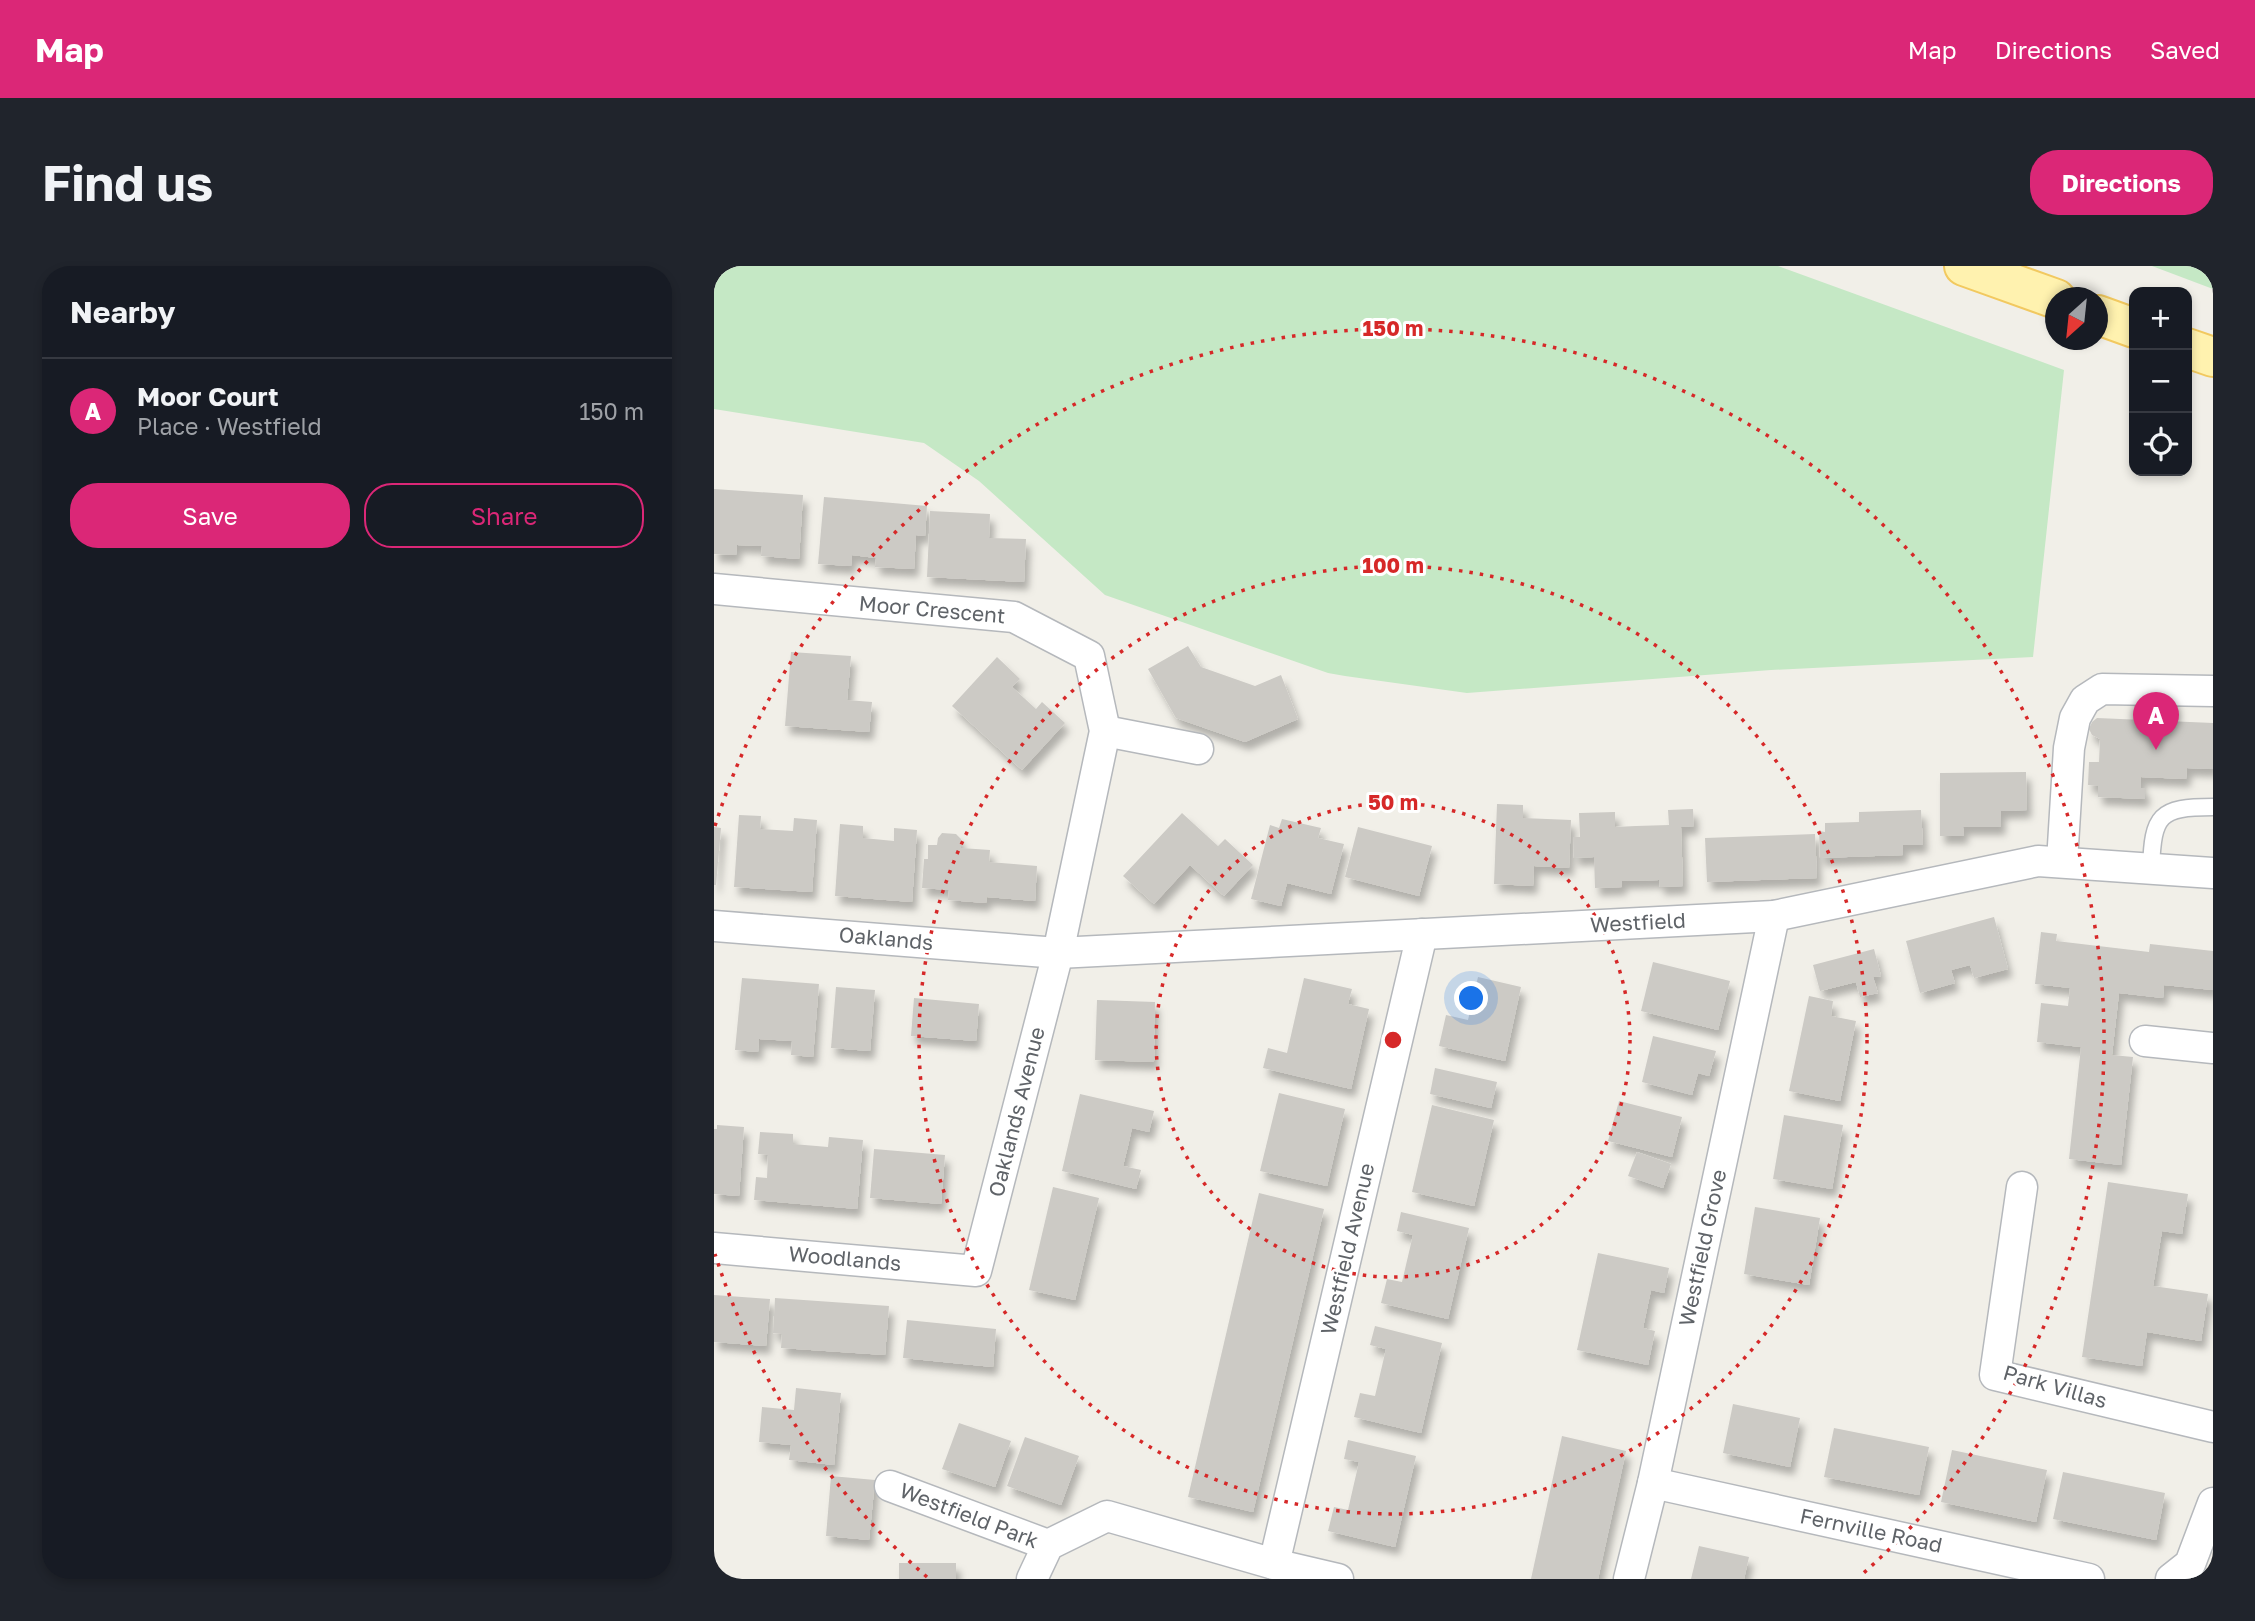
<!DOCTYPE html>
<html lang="en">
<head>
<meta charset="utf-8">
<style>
	body { margin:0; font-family:"Golos Text",sans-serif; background:#20242c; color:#f1f3f6 }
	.controls { position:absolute; right:21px; top:21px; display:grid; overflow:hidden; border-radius:14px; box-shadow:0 4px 10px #0003 }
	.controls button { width:63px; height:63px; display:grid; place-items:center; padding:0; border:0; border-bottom:2px solid #363941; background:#171b24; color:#f1f3f6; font:35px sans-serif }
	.compass { position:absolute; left:1331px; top:21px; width:63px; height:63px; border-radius:50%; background:#171b24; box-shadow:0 4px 10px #0003; rotate:207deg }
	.you { position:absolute; left:758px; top:733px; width:24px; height:24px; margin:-18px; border:5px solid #fff; border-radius:50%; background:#1a73e8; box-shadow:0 0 0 10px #1a73e833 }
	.badge { display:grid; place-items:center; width:46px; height:46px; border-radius:50%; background:#db2777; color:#fff; font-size:23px; font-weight:700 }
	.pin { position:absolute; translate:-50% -58px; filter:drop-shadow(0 2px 4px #0008) }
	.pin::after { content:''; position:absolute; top:37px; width:24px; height:21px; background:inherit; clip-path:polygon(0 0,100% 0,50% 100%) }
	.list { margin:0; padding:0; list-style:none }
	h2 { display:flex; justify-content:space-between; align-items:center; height:91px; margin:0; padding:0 28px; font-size:30px }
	h2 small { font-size:23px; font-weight:400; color:#9ea1a6 }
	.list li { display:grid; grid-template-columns:46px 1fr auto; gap:21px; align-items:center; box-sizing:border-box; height:105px; padding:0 28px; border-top:2px solid #363941 }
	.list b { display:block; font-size:26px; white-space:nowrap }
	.list p { margin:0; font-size:23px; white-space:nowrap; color:#9ea1a6 }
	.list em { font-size:23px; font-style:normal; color:#9ea1a6 }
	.actions { display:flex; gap:14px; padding:21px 28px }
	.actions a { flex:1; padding:16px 0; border:2px solid #db2777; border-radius:28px; text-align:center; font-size:24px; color:#db2777 }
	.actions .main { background:#db2777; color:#fff }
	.icon { flex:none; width:38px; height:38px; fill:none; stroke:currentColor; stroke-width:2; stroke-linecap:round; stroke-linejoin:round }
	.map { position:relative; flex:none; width:1499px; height:1313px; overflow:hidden; border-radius:28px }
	header { display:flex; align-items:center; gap:42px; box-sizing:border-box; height:98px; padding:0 35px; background:#db2777; color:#fff }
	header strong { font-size:33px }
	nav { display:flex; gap:38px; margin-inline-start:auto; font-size:24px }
	.intro { display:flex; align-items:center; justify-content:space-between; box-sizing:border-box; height:168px; padding:0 42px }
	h1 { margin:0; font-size:49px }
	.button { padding:18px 32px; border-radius:28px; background:#db2777; color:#fff; font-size:24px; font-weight:700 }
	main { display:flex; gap:42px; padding:0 42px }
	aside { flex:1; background:#171b24; border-radius:28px; box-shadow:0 4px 10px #0003 }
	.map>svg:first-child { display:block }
	.green { fill:#c5e8c5 }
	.building { fill:#cccac5; filter:url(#shadow) }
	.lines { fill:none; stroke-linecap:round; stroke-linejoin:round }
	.lane-casing { stroke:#b5b8bc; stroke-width:19 }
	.street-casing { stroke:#b5b8bc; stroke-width:33 }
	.primary-casing { stroke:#f2c960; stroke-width:42 }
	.lane { stroke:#fff; stroke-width:16 }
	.street { stroke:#fff; stroke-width:30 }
	.primary { stroke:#fff2af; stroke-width:38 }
	.ring { fill:none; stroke:#d62828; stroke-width:3.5; stroke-dasharray:3.5 7 }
	.labels { text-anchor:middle; stroke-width:6; stroke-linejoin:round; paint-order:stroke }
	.street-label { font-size:21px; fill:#5f6368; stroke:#fff }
	.centre { fill:#d62828; stroke:#fff; stroke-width:3.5 }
	.ring-label { font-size:21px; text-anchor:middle; font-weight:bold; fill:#d62828; stroke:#fff; stroke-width:6; stroke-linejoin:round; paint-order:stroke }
</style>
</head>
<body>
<header>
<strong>Map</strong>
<nav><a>Map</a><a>Directions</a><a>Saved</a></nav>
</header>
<div class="intro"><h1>Find us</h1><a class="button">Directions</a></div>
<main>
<aside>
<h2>Nearby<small></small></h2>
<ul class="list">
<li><span class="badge">A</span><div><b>Moor Court</b><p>Place · Westfield</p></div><em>150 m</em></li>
</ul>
<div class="actions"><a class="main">Save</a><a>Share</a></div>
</aside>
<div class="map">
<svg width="1499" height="1313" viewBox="0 0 1499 1313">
	<defs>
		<filter id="shadow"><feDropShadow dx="4.5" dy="8" stdDeviation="3.5" flood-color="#0004"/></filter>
	</defs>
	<rect width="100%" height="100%" fill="#f1efe8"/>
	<g class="green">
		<path d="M0,0h1064l286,104 -31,287 -262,13 -304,23 -122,-17 -17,-3 -223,-78 -126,-114 -55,-38 -210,-34z"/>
		<path d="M1438,0h61v23z"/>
	</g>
	<g class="building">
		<path d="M0,223l89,6 -4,64 -38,-3 1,-10 -25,-1 -1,10 -22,-1z"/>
		<path d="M110,231l103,9 -2,30 -9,-1 -2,34 -39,-2 1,-9 -24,-3 -1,11 -33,-2z"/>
		<path d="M216,245l60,3 -1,24 37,1 -2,43 -97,-5z"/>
		<path d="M474,380l13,21 54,19 26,-11 17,44 -53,23 -69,-24 -28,-49z"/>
		<path d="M77,386l60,4 -4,44 25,2 -3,30 -84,-6z"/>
		<path d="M283,391l23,22 -8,8 24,22 6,-7 23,21 -43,47 -70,-64z"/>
		<path d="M1383,452l116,5v46l-26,-1 -1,11 -45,-2v11h4v11l-47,-2v-11l-10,-1 1,-23h10l1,-23 -8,-4 -3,-6 3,-7z"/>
		<path d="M1312,506l1,38 -26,1v16h-38l1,9h-24v-63z"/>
		<path d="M783,538l26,1v13l48,2 -2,48 -35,-2 -1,20 -39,-2z"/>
		<path d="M979,543l1,17 -13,1 2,59 -23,1 -1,-7 -37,1v6l-27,1 -1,-31 -20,1 -1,-21h7l-1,-24 36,-1v15l21,-1 33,-1 -1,-15z"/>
		<path d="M1207,544l2,35h-20v10l-83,3 -1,-27 6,1v-9l34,-1v-10z"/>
		<path d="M468,547l36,33 7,-7 28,26 -29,31 -34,-31 -36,39 -31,-28z"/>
		<path d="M25,549l22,1 -1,13 33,2 1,-13 23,2 -5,72 -78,-5z"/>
		<path d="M568,553l39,9 -3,10 26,6 -13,50 -44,-11 -6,23 -30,-7 19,-74 9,3z"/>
		<path d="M126,558l23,2v12l31,3v-13l23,2 -5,72 -77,-6z"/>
		<path d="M0,561l7,1 -5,57h-2z"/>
		<path d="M644,561l74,19 -13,50 -74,-19z"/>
		<path d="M228,567l14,1 5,5v9l29,2 -1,12 48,4 -2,35 -48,-4 -1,6 -38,-3 1,-10 -27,-2 2,-29h4v-14h9l1,-7z"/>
		<path d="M1101,568l2,44 -110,4 -2,-44z"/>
		<path d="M1280,651l14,52 -34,9 -4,-13 -19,5 4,13 -35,10 -14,-52z"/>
		<path d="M1327,666l16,2 -1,7 93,11 1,-8 63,7v39l-49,-5 -1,13 -44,-5 -7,62 21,2 -12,108 -52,-6 12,-112 -44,-5 4,-39 27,3 2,-18 -35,-4z"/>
		<path d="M1160,683l7,27 -8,1 5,16 -18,4 -4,-15 -36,9 -7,-26z"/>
		<path d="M939,696l77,19 -12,49 -77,-19z"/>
		<path d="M764,711l43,10 -16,74 -66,-15 7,-31 22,5z"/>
		<path d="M28,712l77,6 -6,73 -22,-2 1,-14 -33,-2 -1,13 -23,-2z"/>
		<path d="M590,712l48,11 -4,15 21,5 -18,80 -88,-21 5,-20 19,5z"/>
		<path d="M122,721l39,3 -5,61 -39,-3z"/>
		<path d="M1095,730l24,5 -2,15 25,5 -16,80 -51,-10z"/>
		<path d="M200,732l65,6 -3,37 -65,-5z"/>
		<path d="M383,734l58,2 -1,60 -59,-2z"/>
		<path d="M939,770l63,15 -7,25 -11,-3 -6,22 -50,-13z"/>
		<path d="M721,802l62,14 -6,26 -61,-14z"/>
		<path d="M565,827l66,16 -18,77 -67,-15z"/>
		<path d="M366,828l74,17 -5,21 -17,-4 -4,18 -5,20 18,4 -5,19 -74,-18z"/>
		<path d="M905,835l63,16 -10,40 -64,-16z"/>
		<path d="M718,839l62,15 -20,86 -62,-14z"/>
		<path d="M1070,849l59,10 -11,64 -59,-10z"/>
		<path d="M3,859l27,2 -5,69 -25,-2v-65h3z"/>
		<path d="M46,866l33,2v10l35,3 1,-10 34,3 -6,69 -103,-9 2,-23 11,1 1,-23 -10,-1z"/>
		<path d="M160,883l71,6 -4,49 -71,-6z"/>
		<path d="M923,886l34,12 -8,24 -35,-12z"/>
		<path d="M1394,916l80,12 -6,40 -20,-3 -9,55 55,8 -7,47 -54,-9 -5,34 -60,-9z"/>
		<path d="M339,921l46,11 -24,102 -46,-10z"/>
		<path d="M545,927l65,16 -71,303 -65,-15z"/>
		<path d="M1041,941l65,11 -11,67 -65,-11z"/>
		<path d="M687,946l68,16 -21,91 -67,-16 6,-24 15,3 11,-47 -16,-4z"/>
		<path d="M884,987l71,15 -5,25 -13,-3 -8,38 12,3 -7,34 -71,-15z"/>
		<path d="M0,1029l56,4 -4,47 -52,-4z"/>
		<path d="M61,1032l114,8 -4,49 -104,-7 1,-14 -9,-1z"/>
		<path d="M193,1054l89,9 -3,38 -90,-9z"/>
		<path d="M661,1060l67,17 -21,90 -67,-16 6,-24 15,3 11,-47 -16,-4z"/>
		<path d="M82,1122l45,5 -7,72 -45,-5 2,-15 -32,-3 3,-35 32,3z"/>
		<path d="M1019,1138l67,14 -10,49 -67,-14z"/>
		<path d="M245,1157l52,18 -16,46 -53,-18z"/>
		<path d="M1120,1162l95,19 -10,48 -95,-18z"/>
		<path d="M848,1170l64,15 -28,128h-67z"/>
		<path d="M311,1171l54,19 -18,49 -54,-19z"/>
		<path d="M634,1174l68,16 -21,91 -67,-16 6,-24 14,3 5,-22 6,-26 -15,-3z"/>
		<path d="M1238,1184l95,20 -11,52 -95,-20z"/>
		<path d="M1349,1206l102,21 -9,47 -103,-21z"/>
		<path d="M117,1210l44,4 -6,60 -43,-4z"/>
		<path d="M985,1280l50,11 -5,22h-53z"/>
		<rect x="185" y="1297" width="57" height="16"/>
	</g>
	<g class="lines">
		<g class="lane-casing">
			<path id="lane" d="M1437,602c2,-53 8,-61 62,-61"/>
		</g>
		<g class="street-casing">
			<g id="street">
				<path d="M0,323l300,28 75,39 16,75 -47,222 -82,318 -262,-23"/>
				<path d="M391,465l93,18"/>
				<path d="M1348,596l7,-114 6,-30 10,-18 17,-11 111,2"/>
				<path d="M0,660l344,27 716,-37 264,-55 175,12"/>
				<path d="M1431,775l68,7"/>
				<path d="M1308,921l-27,188 218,52"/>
				<path d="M939,1217l436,96"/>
				<path d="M176,1220l158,59"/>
				<path d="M560,1298l148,-630"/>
				<path d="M318,1313l16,-34 59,-29 167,48 64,15"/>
				<path d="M915,1313l24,-96 121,-567"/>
				<path d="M1457,1313l19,-15 23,-61"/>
			</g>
		</g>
		<g class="primary-casing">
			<g id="primary">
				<path d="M1250,0l92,33"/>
				<path d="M1384,49l36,13"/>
				<path d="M1473,82l26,9"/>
			</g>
		</g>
		<use href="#lane" class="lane"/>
		<use href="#street" class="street"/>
		<use href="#primary" class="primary"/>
	</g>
	<g class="ring">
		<circle cx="679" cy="774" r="237"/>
		<circle cx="679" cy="774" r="474"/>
		<path d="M213 1311A711 711 0 0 1 1 988M1 560A711 711 0 1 1 1145 1311"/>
	</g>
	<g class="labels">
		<g class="street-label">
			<text transform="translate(218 344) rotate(5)" y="7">Moor Crescent</text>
			<text transform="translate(924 657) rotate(-3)" y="7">Westfield</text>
			<text transform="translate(172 673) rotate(5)" y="7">Oaklands</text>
			<text transform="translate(303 846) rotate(-76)" y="7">Oaklands Avenue</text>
			<text transform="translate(989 982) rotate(-78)" y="7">Westfield Grove</text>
			<text transform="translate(634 983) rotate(-77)" y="7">Westfield Avenue</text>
			<text transform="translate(131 993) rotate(5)" y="7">Woodlands</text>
			<text transform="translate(1341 1121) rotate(16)" y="7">Park Villas</text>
			<text transform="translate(255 1250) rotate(21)" y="7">Westfield Park</text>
			<text transform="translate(1157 1265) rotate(12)" y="7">Fernville Road</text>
		</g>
	</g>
	<circle cx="679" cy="774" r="10" class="centre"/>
	<g class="ring-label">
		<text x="679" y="70">150 m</text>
		<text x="679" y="307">100 m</text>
		<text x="679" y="544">50 m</text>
	</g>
</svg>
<div class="controls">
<button>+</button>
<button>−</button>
<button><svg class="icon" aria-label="locate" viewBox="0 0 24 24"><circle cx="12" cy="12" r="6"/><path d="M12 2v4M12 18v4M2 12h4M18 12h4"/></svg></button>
</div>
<svg class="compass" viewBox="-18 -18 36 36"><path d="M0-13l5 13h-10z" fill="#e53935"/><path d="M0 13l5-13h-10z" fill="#9ea1a6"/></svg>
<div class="you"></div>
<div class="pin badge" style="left:1442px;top:484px">A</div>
</div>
</main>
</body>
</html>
